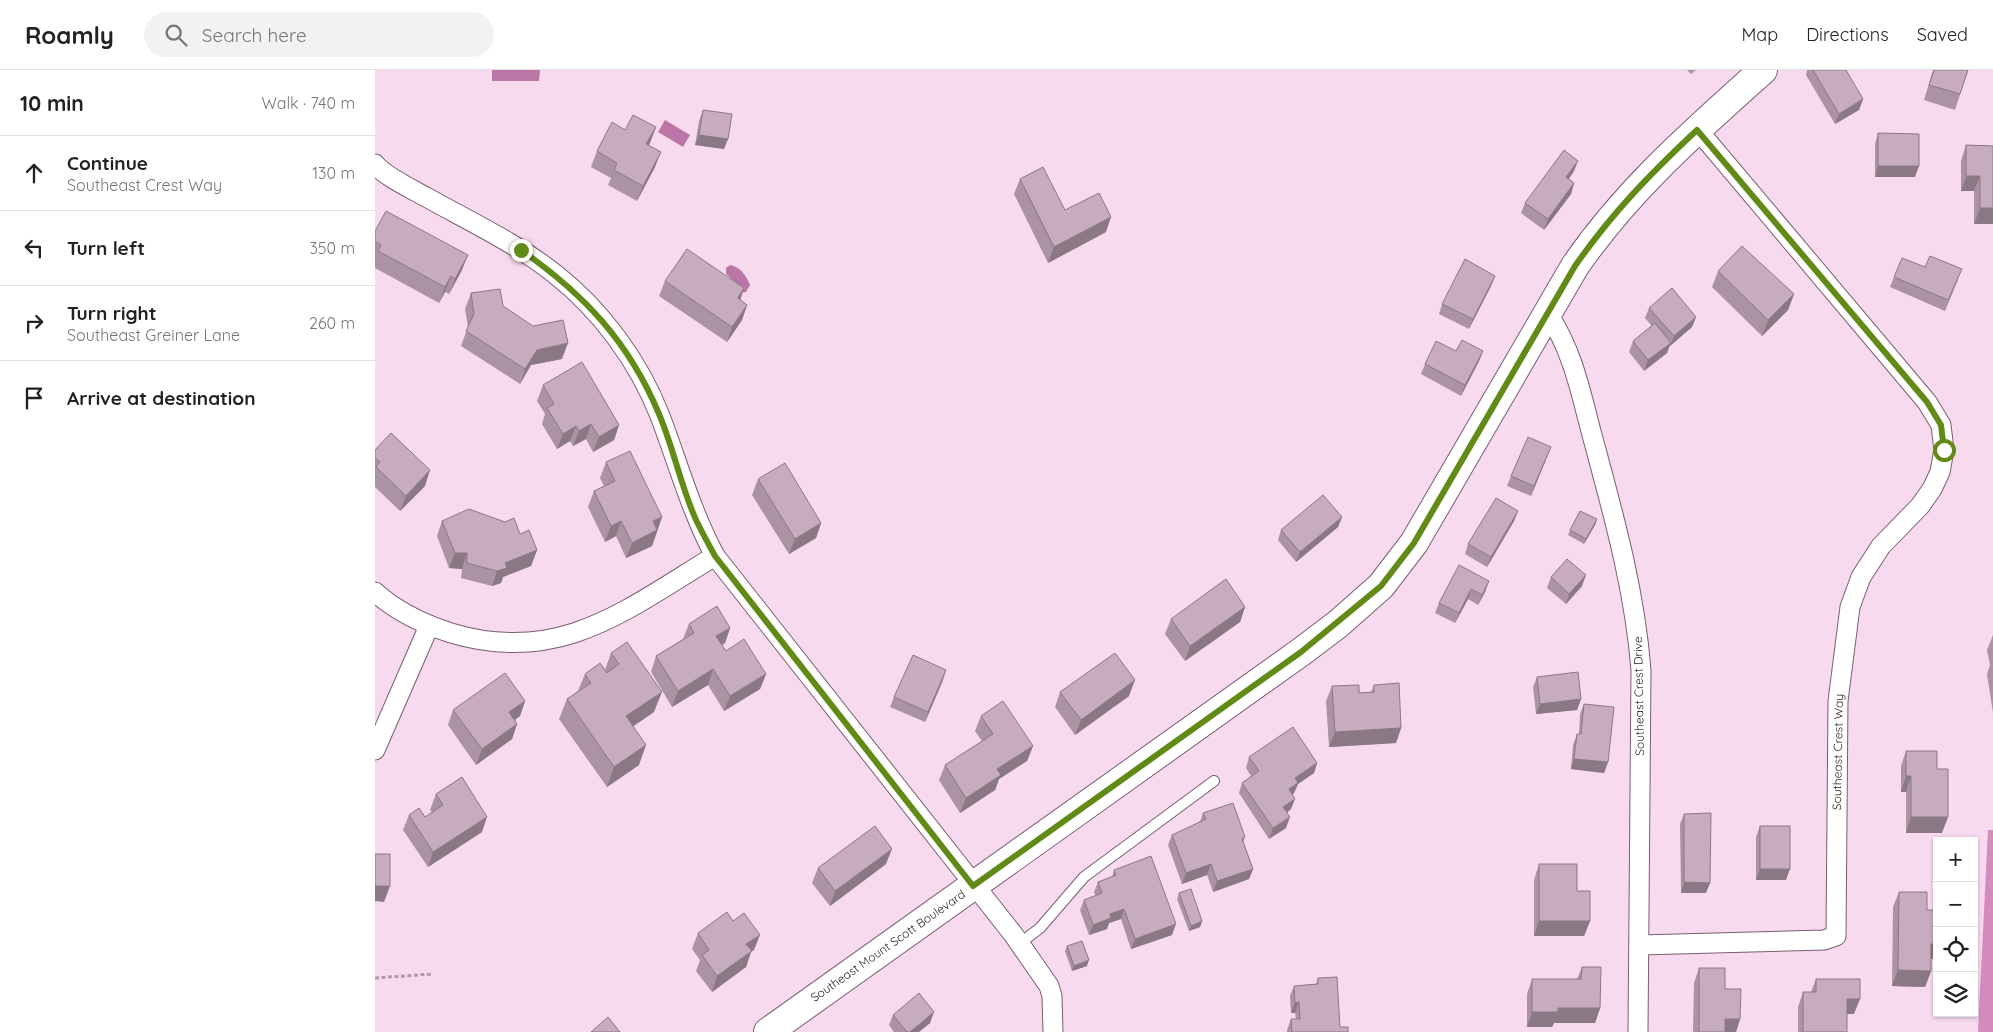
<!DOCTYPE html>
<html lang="en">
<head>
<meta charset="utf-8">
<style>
	body { margin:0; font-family:Quicksand,sans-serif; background:#f2f2f2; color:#222 }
	.controls { position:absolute; right:15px; bottom:15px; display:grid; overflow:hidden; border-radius:0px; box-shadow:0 1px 4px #0004 }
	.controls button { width:45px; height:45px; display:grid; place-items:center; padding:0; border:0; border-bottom:1px solid #e0e0e0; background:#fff; color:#222; font:25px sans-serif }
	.stop { position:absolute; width:15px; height:15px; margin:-11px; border:4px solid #618a16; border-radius:50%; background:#fff }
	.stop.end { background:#618a16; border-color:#fff; box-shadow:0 1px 5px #0008 }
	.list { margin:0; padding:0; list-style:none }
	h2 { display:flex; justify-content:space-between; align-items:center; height:65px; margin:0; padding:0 20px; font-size:21px }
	h2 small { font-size:16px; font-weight:400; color:#767676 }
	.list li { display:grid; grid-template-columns:32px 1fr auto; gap:15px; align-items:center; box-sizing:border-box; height:75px; padding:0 20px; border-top:1px solid #e0e0e0 }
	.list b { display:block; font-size:19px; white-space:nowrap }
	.list p { margin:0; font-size:16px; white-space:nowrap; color:#767676 }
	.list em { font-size:16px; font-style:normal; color:#767676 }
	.icon { flex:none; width:28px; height:28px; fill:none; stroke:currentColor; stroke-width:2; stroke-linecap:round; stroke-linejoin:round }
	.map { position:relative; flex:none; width:1618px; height:962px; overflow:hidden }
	header { display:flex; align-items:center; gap:30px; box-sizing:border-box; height:70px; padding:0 25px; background:#fff; border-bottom:1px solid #e0e0e0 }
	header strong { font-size:24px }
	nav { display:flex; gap:28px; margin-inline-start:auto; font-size:18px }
	.search { width:350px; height:45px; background:#f2f2f2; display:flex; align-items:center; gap:12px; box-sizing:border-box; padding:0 18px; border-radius:28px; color:#767676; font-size:19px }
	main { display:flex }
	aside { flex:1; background:#fff }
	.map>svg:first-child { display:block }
	.forest { fill:#d48cbf }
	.water { fill:#bb75a7 }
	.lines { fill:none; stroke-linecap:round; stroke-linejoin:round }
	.service-casing { stroke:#785e70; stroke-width:12 }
	.minor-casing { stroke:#785e70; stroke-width:21 }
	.secondary-casing { stroke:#785e70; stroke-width:30 }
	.path { stroke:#b19aa9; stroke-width:3; stroke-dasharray:4 2.5; stroke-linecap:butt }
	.service { stroke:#fff; stroke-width:10 }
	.minor { stroke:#fff; stroke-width:19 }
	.secondary { stroke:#fff; stroke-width:28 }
	.wall { fill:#ab93a3 }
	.shaded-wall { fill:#8b7885 }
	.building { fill:#c7abbe; stroke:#8b7885 }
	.route { stroke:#618a16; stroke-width:6 }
	.labels { text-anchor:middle; stroke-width:4; stroke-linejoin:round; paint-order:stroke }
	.street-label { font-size:12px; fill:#2d2229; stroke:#fff }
</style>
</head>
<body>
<header>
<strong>Roamly</strong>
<div class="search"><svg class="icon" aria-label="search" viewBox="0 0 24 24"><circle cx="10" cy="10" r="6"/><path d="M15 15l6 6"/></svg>Search here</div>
<nav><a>Map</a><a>Directions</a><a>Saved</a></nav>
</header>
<main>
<aside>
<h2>10 min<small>Walk · 740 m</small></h2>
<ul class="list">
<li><svg class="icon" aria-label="ahead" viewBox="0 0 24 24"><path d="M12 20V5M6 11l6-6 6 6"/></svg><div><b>Continue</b><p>Southeast Crest Way</p></div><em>130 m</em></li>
<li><svg class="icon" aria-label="left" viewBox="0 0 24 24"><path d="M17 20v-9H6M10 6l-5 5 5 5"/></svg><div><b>Turn left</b></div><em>350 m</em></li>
<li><svg class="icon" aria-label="right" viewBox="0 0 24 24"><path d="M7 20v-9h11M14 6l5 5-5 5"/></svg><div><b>Turn right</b><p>Southeast Greiner Lane</p></div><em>260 m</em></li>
<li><svg class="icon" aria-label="arrive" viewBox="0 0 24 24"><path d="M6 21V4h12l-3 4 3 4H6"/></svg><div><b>Arrive at destination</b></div></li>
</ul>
</aside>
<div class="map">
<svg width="1618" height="962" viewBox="0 0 1618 962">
	<rect width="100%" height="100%" fill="#f8daee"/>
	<path class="forest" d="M1613,760h5v202h-15z"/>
	<g class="water">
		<path d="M117,0h48l-1,11h-47z"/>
		<path d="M290,50l25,15 -7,12 -25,-15z"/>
		<path d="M355,195c10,2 16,10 20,20l-4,7 -5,1 -7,-12 -8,-7v-6z"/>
	</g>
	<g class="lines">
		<g class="service-casing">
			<path id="service" d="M644,874l21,-16 44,-51 130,-96"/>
		</g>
		<g class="minor-casing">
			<g id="minor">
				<path d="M0,94c9,12 37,25 51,33 43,24 90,46 129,77 46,36 84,88 105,142 18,47 31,95 55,140l298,378 36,52 3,10 1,36"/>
				<path d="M1173,244c27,40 34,86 47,132 20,74 40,147 46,224l-3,362"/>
				<path d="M0,522c22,20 48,32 76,41 109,33 176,-24 264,-77"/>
				<path d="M0,680l54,-124"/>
				<path d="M1265,875l184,-5 12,-4 2,-235 12,-94 11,-30 20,-31 39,-40 12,-17 8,-17 4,-22 -3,-25 -14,-23 -230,-273"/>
			</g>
		</g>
		<g class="secondary-casing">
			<path id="secondary" d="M393,962l533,-380 37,-28 43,-38 33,-43 161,-277c53,-77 119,-134 188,-196"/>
		</g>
		<path class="path" d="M0,908l58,-4"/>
		<use href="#service" class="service"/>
		<use href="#minor" class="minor"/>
		<use href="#secondary" class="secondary"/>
	</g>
	<g class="wall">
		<path d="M1312,0h9l-5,4z"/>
		<path d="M1432,0h39l17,29 -4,11 -24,14 -29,-49z"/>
		<path d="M1558,0h35l-13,40 -31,-10z"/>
		<path d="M328,40l25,29 -4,10 -29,-4 4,-24z"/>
		<path d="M281,57l-8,18 7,22 -18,34 -29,-16 3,-7 -20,-11 6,-16 28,-21z"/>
		<path d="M1503,63l37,44h-40v-33z"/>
		<path d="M1591,75l27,1v78h-19v-33h-13v-30z"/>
		<path d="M1199,101l-5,8 5,4 -3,11 -27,36 -23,-17 4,-10z"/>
		<path d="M645,109l45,31 41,22 -58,31 -34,-69z"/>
		<path d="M0,161l87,39 -13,24 -4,-2 -6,11 -64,-35z"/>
		<path d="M1550,197l33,13 -13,31 -55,-24 4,-10z"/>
		<path d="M1343,201l76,23 -6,16 -26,26 -50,-49z"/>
		<path d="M1120,206l-4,10 -22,43 -30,-15 3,-10z"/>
		<path d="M290,211l79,7 -4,12 7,5 -5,15 -15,22 -68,-46z"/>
		<path d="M96,223l32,13 59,53 -31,6 -11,19 -59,-38 7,-19 -3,-18z"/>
		<path d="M1274,238l47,9 -4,10 -22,19h-1l-2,7 -23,18 -15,-19 4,-11 19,-15 -7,-8z"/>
		<path d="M1081,281h27l-4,10 -18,35 -40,-22 4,-10z"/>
		<path d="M168,315l76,40 -5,15 -21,12 -7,-13 -13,7 -3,-5 -13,8 -15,-25 3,-10 -8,-13z"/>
		<path d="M0,380l50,36 -25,25 -25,-24z"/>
		<path d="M1172,387l-16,39 -24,-10 4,-10z"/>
		<path d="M231,392l56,55 -10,29 -26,12 -10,-22 -11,6 -17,-35 6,-16 10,-5 -4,-8z"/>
		<path d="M383,409l63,44 -5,15 -27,16 -37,-59z"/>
		<path d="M1143,441l-4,10 -27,46 -22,-13 3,-10z"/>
		<path d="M967,447l-4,10 -42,35 -18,-22 3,-10z"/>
		<path d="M1222,449l-2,6 -11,19 -16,-9 2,-5z"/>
		<path d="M67,451l78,13 17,16 -6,16 -28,11 -2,6 -9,3 -31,-8 1,-9 -13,-1 -12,-32z"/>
		<path d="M1176,507l31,9 -16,18 -19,-16z"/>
		<path d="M1114,511l-4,11 -7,13 -10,-6 -13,24 -20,-10 4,-10z"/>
		<path d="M870,537l-5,15 -55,39 -20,-27 6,-15z"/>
		<path d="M314,554l41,4 -5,15 -3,2 4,6 40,23 -6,15 -36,22 -16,-26 -36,22 -21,-35 5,-16 27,-17z"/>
		<path d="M1618,565v78l-6,-39 3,-9 -3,-15z"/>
		<path d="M236,583l43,59 -21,14 6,39 -32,22 -48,-68 8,-20 11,-8 7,-17 20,-4z"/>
		<path d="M1162,607l44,22 -4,11 -41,4 -3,-27z"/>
		<path d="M568,610l-18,42 -35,-15 4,-10z"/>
		<path d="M999,615l27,43 -5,15 -67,4 -3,-46 6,-15 27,7 12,-1z"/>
		<path d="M685,622l69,4 -54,39 -20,-28z"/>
		<path d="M150,631l-5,15 -5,4 2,4 -5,15 -36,26 -28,-40 5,-15z"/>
		<path d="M1209,634l24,58 -4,11 -33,-4 2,-24 4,-11h2l1,-20z"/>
		<path d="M606,646l52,30 -6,15 -28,18 -4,11 -35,23 -21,-33 6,-15 37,-24 -7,-10z"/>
		<path d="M1531,681l36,82h-36v-41h-5v-26z"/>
		<path d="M874,687l68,6 -3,10 -16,11 -4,9 -2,2 -1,14 -4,4 -1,15 -17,11 -30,-46 3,-10 9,-7 -5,-8z"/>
		<path d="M61,724l46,38 -54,35 -25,-37 6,-15 16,2 7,-5 -2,-2z"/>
		<path d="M828,743l42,24 -2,6 10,26 -4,10 -36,13 -6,-17 -25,9 -14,-39 4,-10 28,-13z"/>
		<path d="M1309,744l22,79h-25l-1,-69z"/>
		<path d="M1385,756l26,54h-30v-43z"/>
		<path d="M511,794l-56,42 -18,-23 6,-15z"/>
		<path d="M1164,794l38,27 13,30 -6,15h-50v-56z"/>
		<path d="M739,800l58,65 -41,14 -10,-30 -12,4 -2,6 -18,6 -9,-25 4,-10 12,-4 -2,-4 4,-10 14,-5z"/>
		<path d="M1524,822l28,18 10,49h-6v12l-6,16 -33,-1 1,-79z"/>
		<path d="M804,823l23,28 -2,6 -11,4 -12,-32z"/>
		<path d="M358,851l21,29 -3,2 -5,15 -34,25 -16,-21 4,-11 -8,-11 6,-16z"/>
		<path d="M692,876l20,20 -15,5 -7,-20z"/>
		<path d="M1207,897l18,41 -5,15h-41l-2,4h-25v-33l5,-15h45z"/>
		<path d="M1324,898l26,21 15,30 -4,13h-43l1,-49z"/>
		<path d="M943,908l22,49 8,5h-61v-2l4,-11h5l-1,-6h-4l-1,-17 4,-10 22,-2z"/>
		<path d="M1441,909l38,35h-7v18h-49v-25l5,-15h8z"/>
		<path d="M518,945l37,8 -11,9h-25l-5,-7z"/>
	</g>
	<g class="shaded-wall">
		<path d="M1488,29l-4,11 -24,14 4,-10z"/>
		<path d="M281,57l-6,16 -9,17 5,-16z"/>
		<path d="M324,65l29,4 -4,10 -29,-4z"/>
		<path d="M286,82l-6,15 -18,34 6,-15z"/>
		<path d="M1203,91l-4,10 -12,17 4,-11z"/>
		<path d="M1503,96h41l-4,11h-40z"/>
		<path d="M1591,106h14l-6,15h-13z"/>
		<path d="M1199,113l-3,11 -27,36 4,-11z"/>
		<path d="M1605,138h13v16h-19z"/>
		<path d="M736,147l-5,15 -58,31 6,-16z"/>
		<path d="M93,185l-6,15 -13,24 6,-15z"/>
		<path d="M76,206l-6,16 -6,11 6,-16z"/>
		<path d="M1120,206l-4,10 -22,43 4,-10z"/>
		<path d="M369,218l-5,16 -1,-6z"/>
		<path d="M1419,224l-6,16 -26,26 6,-16z"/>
		<path d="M372,235l-5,15 -15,22 5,-15z"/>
		<path d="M1321,247l-4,10 -22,19 4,-10z"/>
		<path d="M193,273l-6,16 -31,6 -11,19 5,-15 12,-19z"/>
		<path d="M1296,273l-4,10 -23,18 4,-11z"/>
		<path d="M1108,281l-4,10 -18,35 4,-11z"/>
		<path d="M216,354l-5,15 -13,7 6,-15z"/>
		<path d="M244,355l-5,15 -21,12 6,-15z"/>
		<path d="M201,356l-6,15 -13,8 6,-15z"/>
		<path d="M1176,377l-4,10 -16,39 3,-10z"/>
		<path d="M55,400l-5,16 -25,25 6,-15z"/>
		<path d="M1143,441l-4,10 -27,46 4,-10z"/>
		<path d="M287,447l-10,29 -26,12 6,-15 21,-22z"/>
		<path d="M967,447l-4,10 -42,35 4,-10z"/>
		<path d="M1222,449l-2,6 -11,19 2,-5z"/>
		<path d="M246,451l-5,15 -11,6 6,-16z"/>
		<path d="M446,453l-5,15 -27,16 6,-15z"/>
		<path d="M162,480l-6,16 -28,11 -2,6 -9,3 5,-15 8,-8z"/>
		<path d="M80,483h12l-5,16 -13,-1z"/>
		<path d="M1211,505l-4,11 -16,18 3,-10z"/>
		<path d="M1114,511l-4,11 -7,13 4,-10z"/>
		<path d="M1096,519l-3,10 -13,24 4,-10z"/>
		<path d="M870,537l-5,15 -55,39 5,-15z"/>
		<path d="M355,558l-5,15 -14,8 5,-15z"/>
		<path d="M338,599l-5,16 -36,22 6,-16z"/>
		<path d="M571,600l-3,10 -18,42 3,-10z"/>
		<path d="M391,604l-6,15 -36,22 6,-15z"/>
		<path d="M760,610l-6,16 -54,39 6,-15z"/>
		<path d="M287,622l-8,20 -35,24 7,-20z"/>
		<path d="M1206,629l-4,11 -41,4 4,-10z"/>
		<path d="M150,631l-5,15 -16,12 5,-16z"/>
		<path d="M142,654l-5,15 -36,26 6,-16z"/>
		<path d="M1026,658l-5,15 -67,4 6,-15z"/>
		<path d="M271,675l-7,20 -32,22 7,-20z"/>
		<path d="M658,676l-6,15 -28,18 -4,11 -35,23 6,-15 31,-29z"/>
		<path d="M1199,689l34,3 -4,11 -33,-4z"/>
		<path d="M942,693l-3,10 -16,11 -4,9 -9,7 4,-11 6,-11z"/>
		<path d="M1531,706h5l-5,16h-5z"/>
		<path d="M920,729l-4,10 -12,9 4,-11z"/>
		<path d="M112,747l-5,15 -54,35 5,-15z"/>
		<path d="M915,747l-4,11 -17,11 4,-11z"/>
		<path d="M1536,747h37l-6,16h-36z"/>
		<path d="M517,779l-6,15 -56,42 5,-15z"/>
		<path d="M836,794l-4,11 -25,9 4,-11z"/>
		<path d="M878,799l-4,10 -36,13 4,-11z"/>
		<path d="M1385,799h30l-4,11h-30z"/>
		<path d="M1309,812l26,1 -4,10h-25z"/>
		<path d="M0,816h15l-6,16 -9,-1z"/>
		<path d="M749,839l-3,10 -12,4 -2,6 -18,6 4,-10 17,-11z"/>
		<path d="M827,851l-2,6 -11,4 2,-5z"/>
		<path d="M1164,851h51l-6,15h-50z"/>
		<path d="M801,854l-4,11 -41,14 4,-10z"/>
		<path d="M385,865l-6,15 -3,2 -5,15 -34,25 5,-16 29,-32z"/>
		<path d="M1556,874h6v15h-12z"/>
		<path d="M714,890l-2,6 -15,5 2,-5z"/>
		<path d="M1523,900l33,1 -6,16 -33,-1z"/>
		<path d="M1472,929h13l-6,15h-12z"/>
		<path d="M924,932l-4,11h-4l4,-10z"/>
		<path d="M1183,938h42l-5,15h-41l-2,4h-25l5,-15z"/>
		<path d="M559,942l-4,11 -11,9h-9z"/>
		<path d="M1350,949h15l-4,13h-16z"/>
	</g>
	<g class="building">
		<path d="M1438,0h33l17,29 -24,15z"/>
		<path d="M1559,0h34l-8,24 -31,-9z"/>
		<path d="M328,40l29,4 -4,25 -29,-4z"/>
		<path d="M258,45l23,12 -10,17 15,8 -18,34 -29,-16 3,-7 -20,-12 15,-29 13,8z"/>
		<path d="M1503,63l41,1v32h-41z"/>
		<path d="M1591,75l27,1v62h-13v-32h-14z"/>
		<path d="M1189,80l14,11 -12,16 8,6 -26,36 -23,-16z"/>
		<path d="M668,97l22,43 34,-17 12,24 -57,30 -34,-68z"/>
		<path d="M11,141l82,44 -13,24 -4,-3 -6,11 -67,-36 3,-6 -6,-4v-10z"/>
		<path d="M1367,176l52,48 -26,26 -50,-49z"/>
		<path d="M312,179l57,39 -6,10 9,7 -15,22 -67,-46z"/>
		<path d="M1555,186l32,13 -14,31 -54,-23 8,-19 23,9z"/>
		<path d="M1090,189l30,17 -22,43 -31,-15z"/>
		<path d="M1297,218l24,29 -22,19 -25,-28z"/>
		<path d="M125,219l3,17 30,20 30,-6 5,23 -31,7 -12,19 -59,-38 8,-17 -3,-21z"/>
		<path d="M1280,253l16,20 -23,17 -15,-19z"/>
		<path d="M1087,270l21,11 -18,34 -40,-21 11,-23 20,10z"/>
		<path d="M207,292l37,63 -20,12 -8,-13 -12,7 -3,-5 -13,8 -16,-26 7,-4 -11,-19z"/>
		<path d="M16,363l39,37 -24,26 -30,-29 4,-5 -5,-4v-8z"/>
		<path d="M1153,367l23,10 -17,39 -23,-10z"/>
		<path d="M255,381l32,66 -9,4 4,9 -25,13 -11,-22 -10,5 -17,-35 21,-10 -9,-19z"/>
		<path d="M410,393l36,60 -26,16 -37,-60z"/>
		<path d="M948,425l19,22 -42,35 -19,-22z"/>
		<path d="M1121,428l22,13 -27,46 -23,-13z"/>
		<path d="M94,439l36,13 9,-4 6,16 9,-4 8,20 -32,13 2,5 -10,3 -30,-8v-10h-12l-13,-32z"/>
		<path d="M1205,441l17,8 -11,20 -16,-9z"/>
		<path d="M1192,489l19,16 -17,19 -18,-17z"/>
		<path d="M1084,495l30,16 -7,14 -11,-6 -12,24 -20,-10z"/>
		<path d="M851,509l19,28 -55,39 -19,-27z"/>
		<path d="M342,536l13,22 -14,8 10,15 18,-12 22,35 -36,22 -17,-27 -35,22 -22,-35 38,-23 -5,-9z"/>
		<path d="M252,572l35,50 -36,24 20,29 -32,22 -47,-68 24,-16 -6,-9 15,-11 7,10 12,-9 -8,-11z"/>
		<path d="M740,583l20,27 -54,40 -21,-28z"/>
		<path d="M538,585l33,15 -18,42 -34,-15z"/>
		<path d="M1203,602l3,27 -41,5 -3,-27z"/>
		<path d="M130,603l20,28 -16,11 8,12 -35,25 -29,-39z"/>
		<path d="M1024,613l2,45 -66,4 -3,-46 27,-1v8l15,-1v-7z"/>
		<path d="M628,631l30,45 -36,23 4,6 -35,23 -21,-33 48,-31 -12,-18z"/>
		<path d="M1209,634l30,3 -6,55 -34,-3 3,-25h4z"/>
		<path d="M918,657l24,36 -22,15 3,5 -9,6 6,10 -12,8 7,10 -17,11 -31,-45 17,-12 -10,-14z"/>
		<path d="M1531,681h31v18h11v48h-37v-41h-5z"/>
		<path d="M87,707l25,40 -54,35 -24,-37 10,-7 6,9 18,-12 -7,-11z"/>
		<path d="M858,733l12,34 -3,2 11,30 -36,12 -6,-17 -25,9 -14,-38 34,-16 -3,-6z"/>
		<path d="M1336,743l-1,70 -26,-1v-68z"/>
		<path d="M500,756l17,23 -57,42 -17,-23z"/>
		<rect x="1385" y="756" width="30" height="43"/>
		<rect x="0" y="784" width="15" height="32"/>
		<path d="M776,786l25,68 -41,15 -11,-30 -14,5 1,4 -18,7 -9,-25 18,-7 -4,-11 18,-7 -2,-5z"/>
		<path d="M1164,794h38v27h13v30h-51z"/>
		<path d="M816,819l11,32 -11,5 -12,-33z"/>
		<path d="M1524,822h28v18h10v34h-6v27l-33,-1z"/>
		<path d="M352,842l6,9 11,-8 16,22 -14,9 6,7 -35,25 -15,-21 7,-5 -11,-17z"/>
		<path d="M707,871l7,19 -15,6 -7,-20z"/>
		<path d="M1207,897h19l-1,41h-42v4h-26v-33h49z"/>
		<path d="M1324,898h26v21h16l-1,30h-15v13h-26z"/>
		<path d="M962,907l3,50h8v5h-56l-1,-13h9l-1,-17 -4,1 -1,-17 24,-2v-6z"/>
		<path d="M1441,909h44v20h-13v33h-44v-40h13z"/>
		<path d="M544,923l15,19 -24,20h-3l-14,-17z"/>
		<path d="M233,947l12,15h-29z"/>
	</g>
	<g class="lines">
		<path class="route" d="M146,180c63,44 108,92 138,164 15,35 22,74 38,108 6,12 12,23 18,34l258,330 328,-234 80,-66 33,-43 161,-277c37,-53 75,-92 122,-136l230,272 14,23 3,25"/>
	</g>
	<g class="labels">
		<g class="street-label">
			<text transform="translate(1264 626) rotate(-91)" y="4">Southeast Crest Drive</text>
			<text transform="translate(1463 682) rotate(-89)" y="4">Southeast Crest Way</text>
			<text transform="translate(513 876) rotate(-35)" y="4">Southeast Mount Scott Boulevard</text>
		</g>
	</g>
</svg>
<div class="controls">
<button>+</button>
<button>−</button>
<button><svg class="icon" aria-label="locate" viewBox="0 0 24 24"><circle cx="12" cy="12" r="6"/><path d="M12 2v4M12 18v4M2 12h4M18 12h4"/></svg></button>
<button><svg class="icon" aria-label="layers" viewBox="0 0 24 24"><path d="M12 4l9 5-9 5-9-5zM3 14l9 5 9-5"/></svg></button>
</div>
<div class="stop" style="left:1569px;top:380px"></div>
<div class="stop end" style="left:146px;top:180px"></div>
</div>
</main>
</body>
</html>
